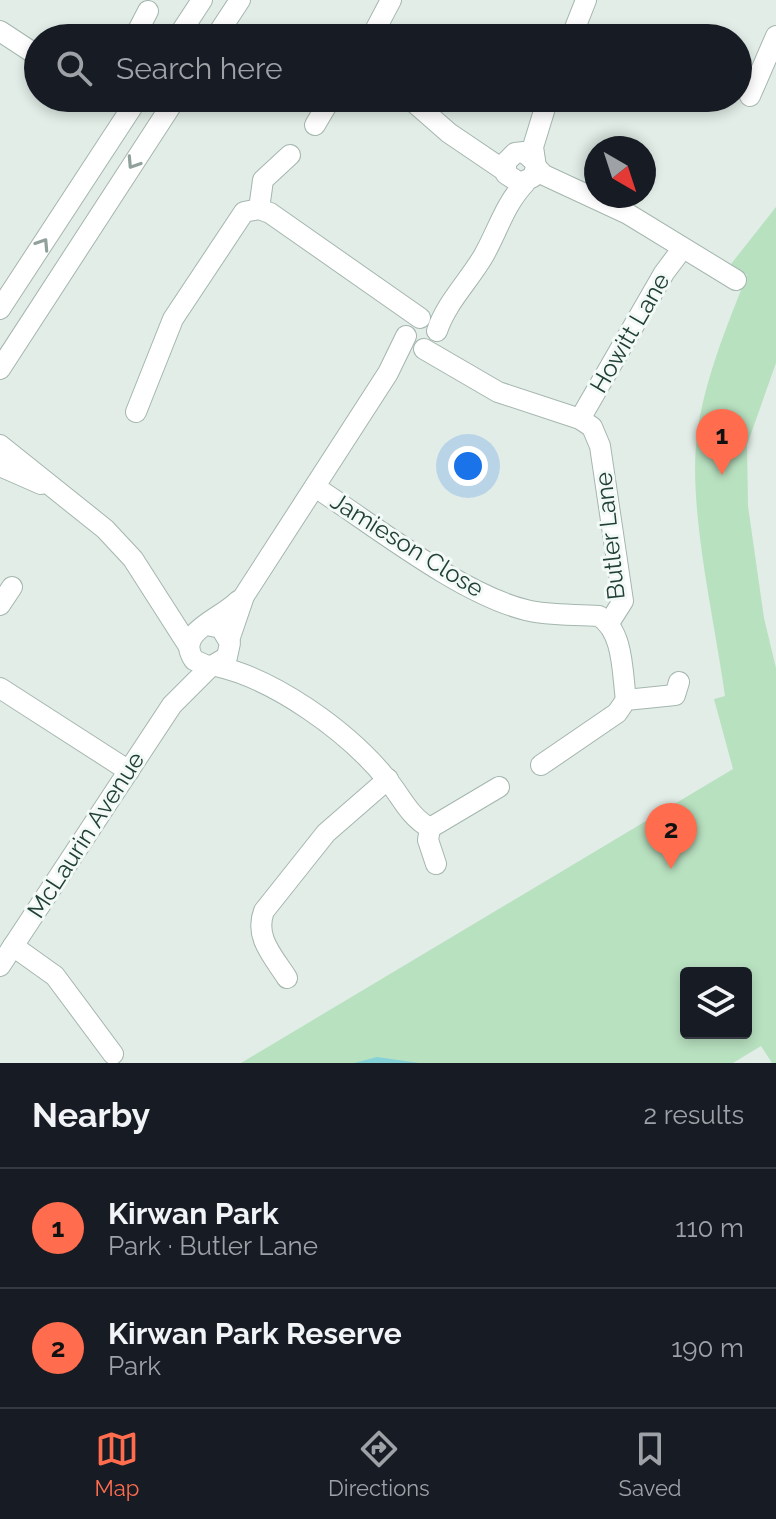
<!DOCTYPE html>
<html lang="en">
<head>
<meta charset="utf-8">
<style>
	body { margin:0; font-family:Raleway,sans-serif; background:#20242c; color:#f1f3f6 }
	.controls { position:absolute; right:24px; bottom:24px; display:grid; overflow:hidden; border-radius:8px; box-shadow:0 4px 12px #0003 }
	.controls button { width:72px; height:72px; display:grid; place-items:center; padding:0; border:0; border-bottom:2px solid #363941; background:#171b24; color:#f1f3f6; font:40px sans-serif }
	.compass { position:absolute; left:584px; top:136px; width:72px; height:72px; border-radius:50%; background:#171b24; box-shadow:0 4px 12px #0003; rotate:141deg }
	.you { position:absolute; left:468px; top:466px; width:28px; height:28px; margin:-20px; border:6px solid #fff; border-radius:50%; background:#1a73e8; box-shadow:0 0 0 12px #1a73e833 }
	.badge { display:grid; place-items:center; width:52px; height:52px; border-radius:50%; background:#ff6d4e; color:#111; font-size:26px; font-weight:700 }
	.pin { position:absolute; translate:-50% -66px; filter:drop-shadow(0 2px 4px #0008) }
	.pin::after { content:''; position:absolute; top:42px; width:28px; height:24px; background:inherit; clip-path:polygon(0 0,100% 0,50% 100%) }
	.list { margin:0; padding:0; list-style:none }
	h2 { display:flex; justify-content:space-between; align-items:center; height:104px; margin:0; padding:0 32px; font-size:34px }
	h2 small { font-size:26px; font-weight:400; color:#9ea1a6 }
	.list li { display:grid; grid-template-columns:52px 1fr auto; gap:24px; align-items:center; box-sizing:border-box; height:120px; padding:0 32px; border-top:2px solid #363941 }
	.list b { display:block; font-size:30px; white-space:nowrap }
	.list p { margin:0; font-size:26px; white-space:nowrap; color:#9ea1a6 }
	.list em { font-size:26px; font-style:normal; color:#9ea1a6 }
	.icon { flex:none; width:44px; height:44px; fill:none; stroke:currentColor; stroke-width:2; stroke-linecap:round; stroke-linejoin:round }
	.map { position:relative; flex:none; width:776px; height:1063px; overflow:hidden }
	.search { position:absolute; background:#171b24; box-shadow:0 4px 12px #0003; left:24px; right:24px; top:24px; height:88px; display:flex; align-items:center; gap:20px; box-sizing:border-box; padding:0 28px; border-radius:44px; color:#9ea1a6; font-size:30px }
	.sheet { height:344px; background:#171b24 }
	nav { display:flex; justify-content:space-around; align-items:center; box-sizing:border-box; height:112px; border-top:2px solid #363941; background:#171b24; font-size:22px; color:#9ea1a6 }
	nav a { display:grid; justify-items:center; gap:4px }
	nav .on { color:#ff6d4e }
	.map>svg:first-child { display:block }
	.green { fill:#b8e1c0; fill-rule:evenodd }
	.water { fill:#84d1d8 }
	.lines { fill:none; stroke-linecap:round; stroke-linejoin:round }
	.minor-casing { stroke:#a4b6ae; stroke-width:22 }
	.minor { stroke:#fff; stroke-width:20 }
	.oneway { stroke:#90a09a }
	.labels { text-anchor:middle; stroke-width:6; stroke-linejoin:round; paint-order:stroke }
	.street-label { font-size:24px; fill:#204035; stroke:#f3f9f6 }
</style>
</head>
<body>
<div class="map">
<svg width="776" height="1063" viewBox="0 0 776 1063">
	<rect width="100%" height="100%" fill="#e2ede7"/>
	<path class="green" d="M776,207v156l-29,82 1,61 16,112 12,50v395h-4l-11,-17 -28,17h-492l492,-294 -19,-70 11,-3c-10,-74 -35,-178 -29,-251 5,-57 30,-117 51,-170l-16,-11zM686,973h60v60h-60z"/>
	<path class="water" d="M377,1057l42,6h-65z"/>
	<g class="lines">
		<g class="minor-casing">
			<g id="minor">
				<path d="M0,31l38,25"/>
				<path d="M134,38l14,-27"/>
				<path d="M177,38l25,-38"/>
				<path d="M215,38l25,-38"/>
				<path d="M371,38l20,-38"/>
				<path d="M571,38l15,-38"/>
				<path d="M750,96l26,-60"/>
				<path d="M409,98l40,35 56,38"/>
				<path d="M315,125l16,-27"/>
				<path d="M535,162l-11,-10 -9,1 -9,9v12l14,9 13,-6 3,-10 -3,-20 15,-49"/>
				<path d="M536,167l8,8 84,39 108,66"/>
				<path d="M259,209l4,-29 27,-25"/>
				<path d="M0,309l138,-211"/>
				<path d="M437,331c9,-28 32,-50 47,-76 14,-25 21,-51 41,-72"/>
				<path d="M424,349l74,43 82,27 12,8 8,19 23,155 -14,22"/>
				<path d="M0,369l176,-271"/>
				<path d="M136,412l37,-93 71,-107 15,-3 11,4 150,105"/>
				<path d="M580,419l84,-146 18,-24"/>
				<path d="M0,445l105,84 28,30 55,86"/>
				<path d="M0,466l41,18"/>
				<path d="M315,487c59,38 145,107 211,123 24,6 48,4 73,6 25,16 23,56 27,84"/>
				<path d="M0,605l12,-18"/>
				<path d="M207,625l14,3 9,15 -3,14 -17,10 -16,-7c-19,-28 25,-40 44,-59"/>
				<path d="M229,640l15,-44 144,-223 18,-37"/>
				<path d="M216,666c59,13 131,65 169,111 16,18 23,39 45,51"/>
				<path d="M0,688l129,83"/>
				<path d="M541,765l76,-52 9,-13 49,-5 4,-13"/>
				<path d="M436,864l-8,-24 2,-12 69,-41"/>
				<path d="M13,946l42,30 58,78"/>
				<path d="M0,966l172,-261 38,-38"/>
				<path d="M287,978c-14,-22 -33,-41 -23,-67l62,-78 62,-54"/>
			</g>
		</g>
		<use href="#minor" class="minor"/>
	</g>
	<defs><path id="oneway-chevron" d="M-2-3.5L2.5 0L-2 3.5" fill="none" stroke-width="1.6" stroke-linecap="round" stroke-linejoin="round" transform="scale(2)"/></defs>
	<g class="oneway">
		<use href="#oneway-chevron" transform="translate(133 163) rotate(123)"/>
		<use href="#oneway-chevron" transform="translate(43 244) rotate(-57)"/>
	</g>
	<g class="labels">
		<g class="street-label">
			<text transform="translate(630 333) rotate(-60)" y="8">Howitt Lane</text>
			<text transform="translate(610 536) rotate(-96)" y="8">Butler Lane</text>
			<text transform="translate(407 545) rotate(32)" y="8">Jamieson Close</text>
			<text transform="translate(86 835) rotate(-57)" y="8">McLaurin Avenue</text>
		</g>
	</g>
</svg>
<div class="controls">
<button><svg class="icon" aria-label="layers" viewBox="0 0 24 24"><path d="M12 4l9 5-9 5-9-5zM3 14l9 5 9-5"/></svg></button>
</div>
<svg class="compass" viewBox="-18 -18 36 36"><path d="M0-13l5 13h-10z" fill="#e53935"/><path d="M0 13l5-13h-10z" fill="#9ea1a6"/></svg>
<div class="you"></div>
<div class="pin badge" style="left:722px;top:475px">1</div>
<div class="pin badge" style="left:671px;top:869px">2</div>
<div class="search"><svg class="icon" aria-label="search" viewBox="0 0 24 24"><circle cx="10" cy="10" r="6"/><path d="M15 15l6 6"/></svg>Search here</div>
</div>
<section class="sheet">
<h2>Nearby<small>2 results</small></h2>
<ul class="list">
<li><span class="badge">1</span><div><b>Kirwan Park</b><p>Park · Butler Lane</p></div><em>110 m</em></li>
<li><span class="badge">2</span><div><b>Kirwan Park Reserve</b><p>Park</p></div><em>190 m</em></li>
</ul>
</section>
<nav>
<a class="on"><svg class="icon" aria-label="map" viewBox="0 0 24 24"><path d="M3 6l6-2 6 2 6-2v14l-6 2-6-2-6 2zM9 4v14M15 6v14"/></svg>Map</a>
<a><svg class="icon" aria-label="directions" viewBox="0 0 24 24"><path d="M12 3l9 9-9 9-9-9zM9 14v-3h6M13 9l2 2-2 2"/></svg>Directions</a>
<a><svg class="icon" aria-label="saved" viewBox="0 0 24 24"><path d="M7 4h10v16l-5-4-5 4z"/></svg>Saved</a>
</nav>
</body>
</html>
